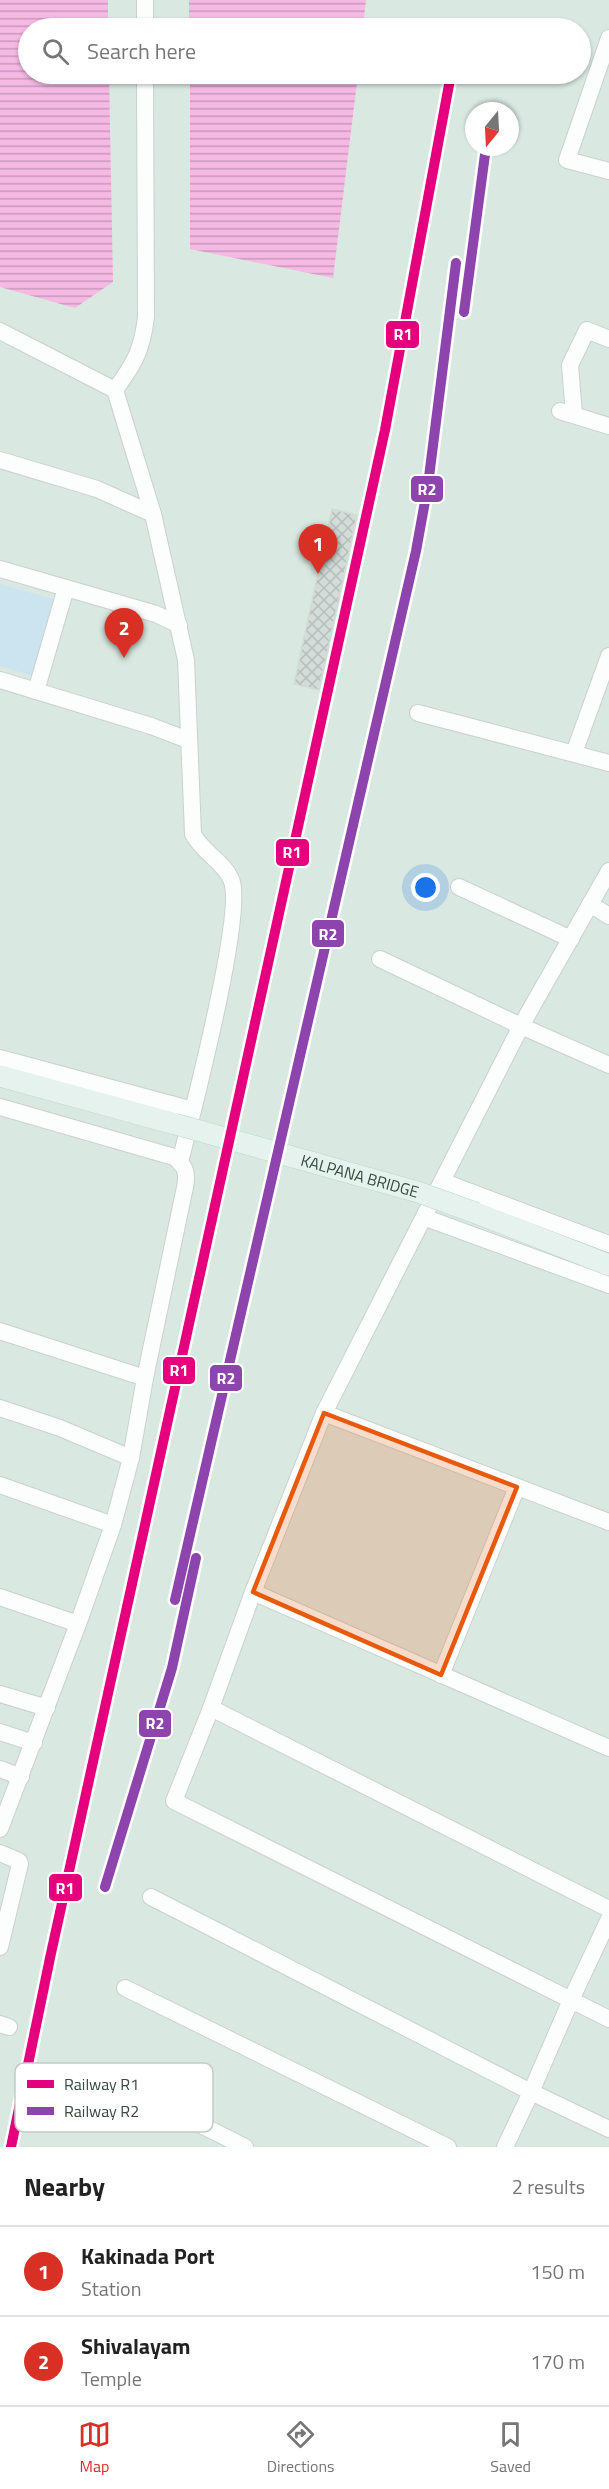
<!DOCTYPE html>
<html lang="en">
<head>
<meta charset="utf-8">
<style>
	body { margin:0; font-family:"Titillium Web",sans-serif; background:#f2f2f2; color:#222 }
	.compass { position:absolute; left:465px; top:102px; width:54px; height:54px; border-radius:50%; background:#fff; box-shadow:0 2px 4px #0004; rotate:198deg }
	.you { position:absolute; left:426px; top:888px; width:21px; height:21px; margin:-15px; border:4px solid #fff; border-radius:50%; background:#1a73e8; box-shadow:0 0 0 9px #1a73e833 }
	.badge { display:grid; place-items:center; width:39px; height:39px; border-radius:50%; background:#d93025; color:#fff; font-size:20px; font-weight:700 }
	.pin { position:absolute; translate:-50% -50px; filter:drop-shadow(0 2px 3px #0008) }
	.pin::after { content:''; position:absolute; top:32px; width:21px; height:18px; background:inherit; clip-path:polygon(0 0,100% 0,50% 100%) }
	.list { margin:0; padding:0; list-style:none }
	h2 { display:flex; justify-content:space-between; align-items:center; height:78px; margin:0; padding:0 24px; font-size:26px }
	h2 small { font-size:20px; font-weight:400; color:#767676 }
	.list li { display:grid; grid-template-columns:39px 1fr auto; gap:18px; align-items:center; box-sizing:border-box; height:90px; padding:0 24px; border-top:2px solid #e0e0e0 }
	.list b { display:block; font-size:22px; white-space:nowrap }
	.list p { margin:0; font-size:20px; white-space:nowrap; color:#767676 }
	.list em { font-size:20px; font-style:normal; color:#767676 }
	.icon { flex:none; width:33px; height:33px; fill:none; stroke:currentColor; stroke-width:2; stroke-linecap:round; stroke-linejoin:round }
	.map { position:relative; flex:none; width:609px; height:2147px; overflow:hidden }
	.search { position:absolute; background:#fff; box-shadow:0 2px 4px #0004; left:18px; right:18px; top:18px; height:66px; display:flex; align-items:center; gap:15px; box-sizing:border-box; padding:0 21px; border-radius:33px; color:#767676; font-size:22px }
	.sheet { height:258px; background:#fff }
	nav { display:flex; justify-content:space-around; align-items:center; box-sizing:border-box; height:84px; border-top:2px solid #e0e0e0; background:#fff; font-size:16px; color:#767676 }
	nav a { display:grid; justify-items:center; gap:3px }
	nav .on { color:#d93025 }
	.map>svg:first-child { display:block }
	.residential { fill:#dae8e2; fill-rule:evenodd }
	.park { fill:#cbe4ef }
	.water { fill:url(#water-rules) }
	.building { fill:url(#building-cross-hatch); stroke:#d2dcd7; stroke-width:1.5 }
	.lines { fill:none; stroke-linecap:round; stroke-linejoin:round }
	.minor-casing { stroke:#cad1ce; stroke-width:18 }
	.major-casing { stroke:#b8d8cb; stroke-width:22 }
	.minor { stroke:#fcfdfd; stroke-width:16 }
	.major { stroke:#e5f2ed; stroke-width:21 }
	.major-bridge-casing { stroke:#b8d8cb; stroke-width:22; stroke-linecap:butt }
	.major-bridge { stroke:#e5f2ed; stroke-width:21 }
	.rail-1-casing { stroke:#fff; stroke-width:15 }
	.rail-2-casing { stroke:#fff; stroke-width:15 }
	.rail-1 { stroke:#e5007d; stroke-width:10 }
	.rail-2 { stroke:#8e44ad; stroke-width:10 }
	.marked { fill:#e8590c; fill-opacity:0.2; stroke:#e8590c; stroke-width:4.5; stroke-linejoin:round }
	.labels { text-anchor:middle; stroke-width:4.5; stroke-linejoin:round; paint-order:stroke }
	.street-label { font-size:16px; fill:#374c41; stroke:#fff }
	.key { fill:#fff; stroke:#c3c9c6; stroke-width:1.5 }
	.key-label { font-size:16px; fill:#374c41 }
	.line-badge { stroke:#fff; stroke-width:2 }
	.badge-label { font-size:16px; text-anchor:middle; font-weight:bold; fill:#fff }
</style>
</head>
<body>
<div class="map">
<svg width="609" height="2147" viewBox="0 0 609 2147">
	<defs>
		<pattern id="water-rules" width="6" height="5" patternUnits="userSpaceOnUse" patternTransform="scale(1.5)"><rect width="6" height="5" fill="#f5b9e3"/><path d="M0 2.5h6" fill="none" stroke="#c799ba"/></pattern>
		<pattern id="building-cross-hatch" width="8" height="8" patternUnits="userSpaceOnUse" patternTransform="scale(1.5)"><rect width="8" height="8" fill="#d3dcd8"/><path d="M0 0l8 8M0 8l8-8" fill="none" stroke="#b6bebb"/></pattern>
	</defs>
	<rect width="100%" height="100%" fill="#edf3f0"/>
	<path class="residential" d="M0,0h609v2147h-609zM28,28h552v46h-552zM474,111h36v36h-36z"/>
	<path class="park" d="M0,584l53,15 -20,77 -33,-10z"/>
	<g class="water">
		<path d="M0,0h108v28h-80v46h81l4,208 -38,26 -75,-21z"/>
		<path d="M189,0h177l-3,28h-174z"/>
		<path d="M190,74h168l-25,204 -143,-29z"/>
	</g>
	<path class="building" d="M332,509l25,6 -38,175 -25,-6z"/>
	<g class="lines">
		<g class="minor-casing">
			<g id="minor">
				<path d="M145,0v28"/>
				<path d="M609,38l-42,122 42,11"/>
				<path d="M0,331l115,59 38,124 33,146 7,174c9,18 30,27 38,45 15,30 -40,239 -51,283"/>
				<path d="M115,390c19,-26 27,-39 31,-73l-1,-243"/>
				<path d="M560,411l49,15"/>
				<path d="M574,415l-4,-50 17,-35 22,9"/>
				<path d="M0,460l97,29 56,25"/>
				<path d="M0,569l156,45 23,11"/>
				<path d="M0,680l151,46 37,14"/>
				<path d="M36,691l30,-103"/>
				<path d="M418,713l191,50"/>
				<path d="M574,753l35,-97"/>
				<path d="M459,887l112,52"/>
				<path d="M590,904l19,12"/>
				<path d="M380,959l141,67 88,-155"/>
				<path d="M0,1058l193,52"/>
				<path d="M0,1107l174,50c11,9 14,15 11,30l-40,191"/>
				<path d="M444,1182l165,62"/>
				<path d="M426,1218l183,67"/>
				<path d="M0,1331l145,47 -14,80"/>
				<path d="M0,1408l60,20 71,30 -18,67"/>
				<path d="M324,1413l197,-387 88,39"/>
				<path d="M0,1485l113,40 -35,99"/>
				<path d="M253,1592l356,156"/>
				<path d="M0,1597l78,27 -78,205"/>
				<path d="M441,1675l76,-188"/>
				<path d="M0,1694l47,14"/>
				<path d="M211,1708l42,-116 71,-179 285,109"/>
				<path d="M0,1732l34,11"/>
				<path d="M0,1769l21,8"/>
				<path d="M0,1853l19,8 1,3 -20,83"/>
				<path d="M151,1897l380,195 -26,55"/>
				<path d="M609,1909l-398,-201 -37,93 397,199 38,-81"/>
				<path d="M125,1988l323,159"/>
				<path d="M609,2019l-38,-19 -40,92 78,37"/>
				<path d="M0,2024l9,3"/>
				<path d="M113,2081l132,66"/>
			</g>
		</g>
		<g class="major-casing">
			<g id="major">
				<path d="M0,1076l175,48"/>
				<path d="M476,1213l133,52"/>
			</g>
		</g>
		<use href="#minor" class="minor"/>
		<use href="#major" class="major"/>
		<g class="major-bridge-casing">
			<g id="major-bridge">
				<path id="s1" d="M175,1124l243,68 58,21"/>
			</g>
		</g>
		<use href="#major-bridge" class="major-bridge"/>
		<g class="rail-1-casing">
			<path id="rail-1" d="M11,2147l39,-189 335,-1528 66,-356"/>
		</g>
		<g class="rail-2-casing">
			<g id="rail-2">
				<path d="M464,312l22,-165"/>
				<path d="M175,1600l241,-1049 12,-66 28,-222"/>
				<path d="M105,1887l67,-219 24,-110"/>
			</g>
		</g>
		<use href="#rail-1" class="rail-1"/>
		<use href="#rail-2" class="rail-2"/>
	</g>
	<path class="marked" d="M324,1413l193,74 -76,188 -188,-83z"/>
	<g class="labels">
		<g class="street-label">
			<text dy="6" stroke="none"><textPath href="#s1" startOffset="192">KALPANA BRIDGE</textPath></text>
		</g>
	</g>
	<rect x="15" y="2063" width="198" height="69" rx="9" class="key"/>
	<rect x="27" y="2080" width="27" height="8" fill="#e5007d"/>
	<rect x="27" y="2107" width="27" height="8" fill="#8e44ad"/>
	<g class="key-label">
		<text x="64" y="2090">Railway R1</text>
		<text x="64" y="2117">Railway R2</text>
	</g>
	<g class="line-badge">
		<rect x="385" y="320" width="35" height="29" rx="6" fill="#e5007d"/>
		<rect x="410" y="475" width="34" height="28" rx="6" fill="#8e44ad"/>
		<rect x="275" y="838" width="35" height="29" rx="6" fill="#e5007d"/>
		<rect x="311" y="919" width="34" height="29" rx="6" fill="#8e44ad"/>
		<rect x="162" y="1356" width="34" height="29" rx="6" fill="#e5007d"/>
		<rect x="209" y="1364" width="34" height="28" rx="6" fill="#8e44ad"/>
		<rect x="138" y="1709" width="34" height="29" rx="6" fill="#8e44ad"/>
		<rect x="48" y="1873" width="35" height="29" rx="6" fill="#e5007d"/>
	</g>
	<g class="badge-label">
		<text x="403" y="340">R1</text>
		<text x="427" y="495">R2</text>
		<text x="292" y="858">R1</text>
		<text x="328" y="940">R2</text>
		<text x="179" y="1376">R1</text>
		<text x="226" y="1384">R2</text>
		<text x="155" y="1729">R2</text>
		<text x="65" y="1894">R1</text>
	</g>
</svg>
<svg class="compass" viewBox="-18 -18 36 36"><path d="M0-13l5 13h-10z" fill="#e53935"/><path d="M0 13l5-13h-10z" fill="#767676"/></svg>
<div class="you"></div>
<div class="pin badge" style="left:318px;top:574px">1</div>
<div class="pin badge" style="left:124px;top:658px">2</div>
<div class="search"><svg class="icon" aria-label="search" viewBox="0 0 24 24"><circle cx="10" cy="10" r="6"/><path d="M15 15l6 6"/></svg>Search here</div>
</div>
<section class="sheet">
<h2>Nearby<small>2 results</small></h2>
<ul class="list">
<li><span class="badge">1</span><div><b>Kakinada Port</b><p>Station</p></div><em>150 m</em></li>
<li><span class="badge">2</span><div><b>Shivalayam</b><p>Temple</p></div><em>170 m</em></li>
</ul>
</section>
<nav>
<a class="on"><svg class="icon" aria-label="map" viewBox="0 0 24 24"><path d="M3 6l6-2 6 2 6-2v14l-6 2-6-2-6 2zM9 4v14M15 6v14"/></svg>Map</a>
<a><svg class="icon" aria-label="directions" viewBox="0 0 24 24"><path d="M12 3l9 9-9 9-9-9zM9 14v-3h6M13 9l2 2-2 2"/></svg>Directions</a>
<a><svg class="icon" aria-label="saved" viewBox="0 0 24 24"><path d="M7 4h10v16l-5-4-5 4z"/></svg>Saved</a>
</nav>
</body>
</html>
